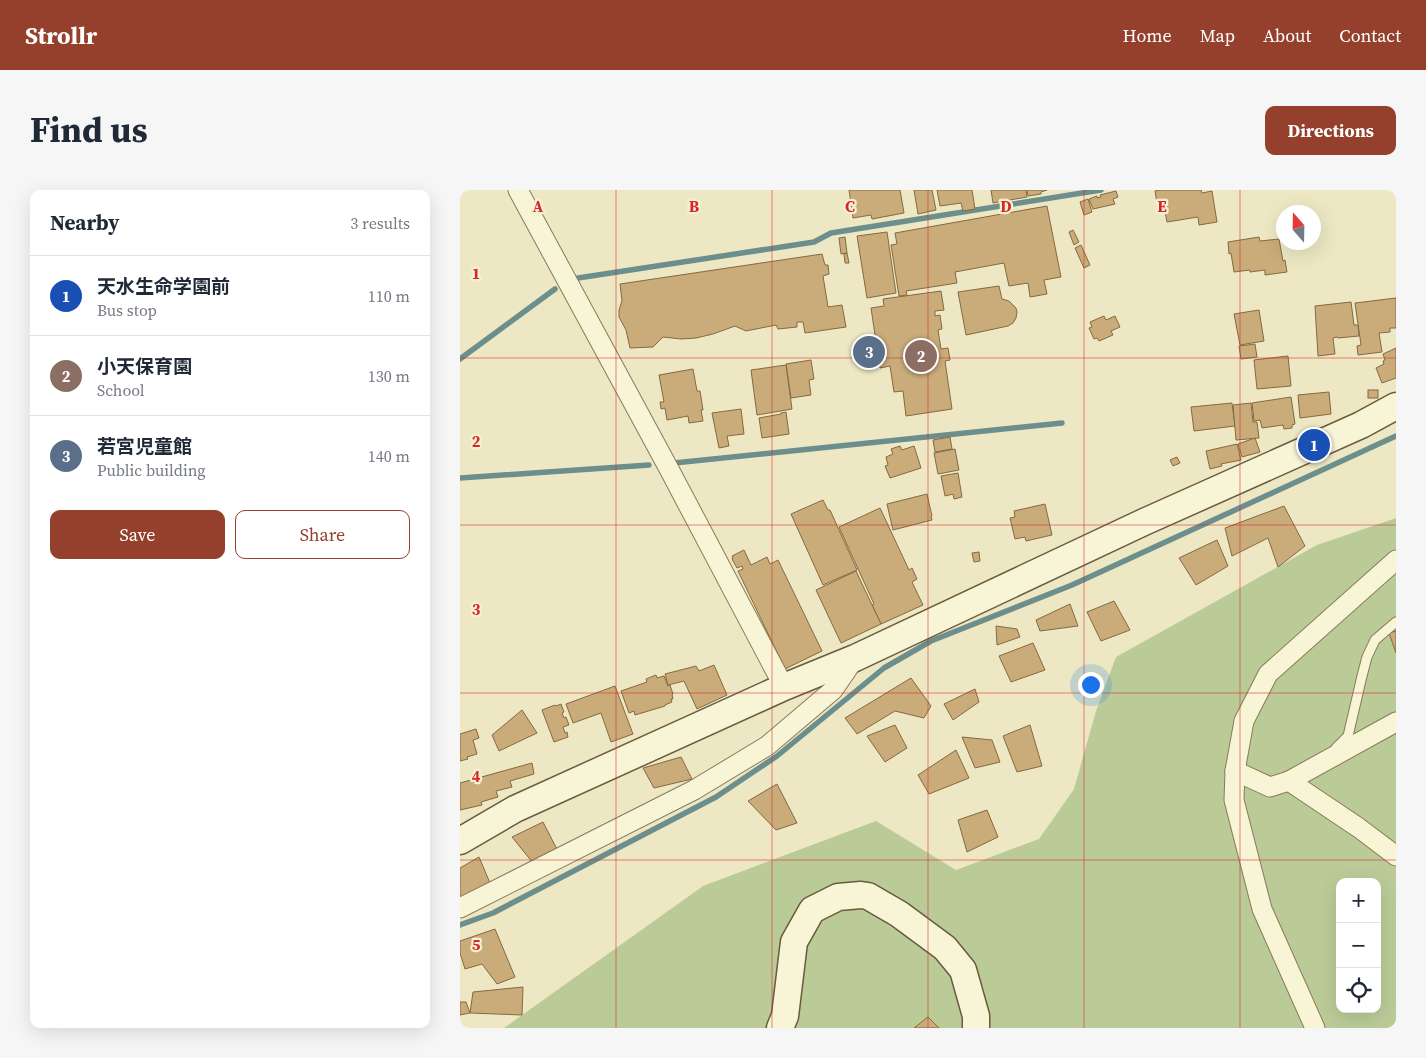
<!DOCTYPE html>
<html lang="en">
<head>
<meta charset="utf-8">
<style>
	body { margin:0; font-family:"Source Serif 4","Noto Sans JP",serif; background:#f6f6f7; color:#1f2937 }
	.controls { position:absolute; right:15px; bottom:15px; display:grid; overflow:hidden; border-radius:10px; box-shadow:0 5px 20px #0002 }
	.controls button { width:45px; height:45px; display:grid; place-items:center; padding:0; border:0; border-bottom:1px solid #e0e1e3; background:#fff; color:#1f2937; font:25px sans-serif }
	.compass { position:absolute; left:816px; top:15px; width:45px; height:45px; border-radius:50%; background:#fff; box-shadow:0 5px 20px #0002; rotate:340deg }
	.you { position:absolute; left:630px; top:494px; width:18px; height:18px; margin:-12px; border:4px solid #fff; border-radius:50%; background:#1a73e8; box-shadow:0 0 0 8px #1a73e833 }
	.badge { display:grid; place-items:center; width:32px; height:32px; border-radius:50%; background:#94402c; color:#fff; font-size:16px; font-weight:700 }
	.pin { position:absolute; translate:-50% -50%; border:2px solid #fff; box-shadow:0 1px 5px #0006 }
	.list { margin:0; padding:0; list-style:none }
	h2 { display:flex; justify-content:space-between; align-items:center; height:65px; margin:0; padding:0 20px; font-size:21px }
	h2 small { font-size:16px; font-weight:400; color:#747a83 }
	.list li { display:grid; grid-template-columns:32px 1fr auto; gap:15px; align-items:center; box-sizing:border-box; height:80px; padding:0 20px; border-top:1px solid #e0e1e3 }
	.list b { display:block; font-size:19px; white-space:nowrap }
	.list p { margin:0; font-size:16px; white-space:nowrap; color:#747a83 }
	.list em { font-size:16px; font-style:normal; color:#747a83 }
	.actions { display:flex; gap:10px; padding:15px 20px }
	.actions a { flex:1; padding:11px 0; border:1px solid #94402c; border-radius:10px; text-align:center; font-size:18px; color:#94402c }
	.actions .main { background:#94402c; color:#fff }
	.icon { flex:none; width:28px; height:28px; fill:none; stroke:currentColor; stroke-width:2; stroke-linecap:round; stroke-linejoin:round }
	.map { position:relative; flex:none; width:936px; height:838px; overflow:hidden; border-radius:10px }
	header { display:flex; align-items:center; gap:30px; box-sizing:border-box; height:70px; padding:0 25px; background:#94402c; color:#fff }
	header strong { font-size:24px }
	nav { display:flex; gap:28px; margin-inline-start:auto; font-size:18px }
	.intro { display:flex; align-items:center; justify-content:space-between; box-sizing:border-box; height:120px; padding:0 30px }
	h1 { margin:0; font-size:35px }
	.button { padding:12px 22px; border-radius:10px; background:#94402c; color:#fff; font-size:18px; font-weight:700 }
	main { display:flex; gap:30px; padding:0 30px }
	aside { flex:1; background:#fff; border-radius:10px; box-shadow:0 5px 20px #0002 }
	.map>svg:first-child { display:block }
	.green { fill:#bbcb98; fill-rule:evenodd }
	.lines { fill:none; stroke-linecap:round; stroke-linejoin:round }
	.stream { stroke:#6c8e8c; stroke-width:5.5 }
	.building { fill:#caab7a; stroke:#856941 }
	.lane-casing { stroke:#877a5a; stroke-width:11 }
	.street-casing { stroke:#877a5a; stroke-width:21 }
	.secondary-casing { stroke:#685b3e; stroke-width:29 }
	.lane { stroke:#f8f4d6; stroke-width:9 }
	.street { stroke:#f8f4d6; stroke-width:19 }
	.secondary { stroke:#f8f4d6; stroke-width:26 }
	.grid { fill:none; stroke:#d62828; stroke-width:1; stroke-opacity:0.55 }
	.grid-label { font-size:16px; text-anchor:middle; font-weight:bold; fill:#d62828; stroke:#f4f1d3; stroke-width:4.5; stroke-linejoin:round; paint-order:stroke }
</style>
</head>
<body>
<header>
<strong>Strollr</strong>
<nav><a>Home</a><a>Map</a><a>About</a><a>Contact</a></nav>
</header>
<div class="intro"><h1>Find us</h1><a class="button">Directions</a></div>
<main>
<aside>
<h2>Nearby<small>3 results</small></h2>
<ul class="list">
<li><span class="badge" style="background:#1a4fb4">1</span><div><b>天水生命学園前</b><p>Bus stop</p></div><em>110 m</em></li>
<li><span class="badge" style="background:#8d6e63">2</span><div><b>小天保育園</b><p>School</p></div><em>130 m</em></li>
<li><span class="badge" style="background:#5c6f8a">3</span><div><b>若宮児童館</b><p>Public building</p></div><em>140 m</em></li>
</ul>
<div class="actions"><a class="main">Save</a><a>Share</a></div>
</aside>
<div class="map">
<svg width="936" height="838" viewBox="0 0 936 838">
	<rect width="100%" height="100%" fill="#ede8c3"/>
	<path class="green" d="M936,328v510h-892l199,-142 173,-65 80,49 83,-31 35,-50 22,-78 20,-54 201,-112zM880,692h37v127h-37z"/>
	<g class="lines">
		<g class="stream">
			<path d="M118,88l236,-36 17,-9 270,-43"/>
			<path d="M0,169l95,-70"/>
			<path d="M214,273l388,-40"/>
			<path d="M0,288l189,-13"/>
			<path d="M0,735l33,-12 223,-116 61,-41 107,-88 47,-27 141,-56 324,-149"/>
		</g>
	</g>
	<g class="building">
		<path d="M389,0h51l4,23 -32,6 -1,-4 -18,3z"/>
		<path d="M454,0h18l4,20 -18,4z"/>
		<path d="M477,0h35l3,19 -12,2 -2,-8 -21,3z"/>
		<path d="M531,0h35l1,7 -34,6z"/>
		<path d="M567,0h20l-6,2v2l-13,2z"/>
		<path d="M700,0h41l1,3 10,-2 5,31 -18,3 -1,-8 -31,5 -4,-21 -6,2 -2,-12z"/>
		<path d="M656,1l2,6 -5,2 2,5 -22,5 -4,-10 8,-3v2l4,-1 -1,-2z"/>
		<path d="M628,9l4,13 -8,3 -4,-13z"/>
		<path d="M587,16l14,71 -17,3 3,14 -17,3 -2,-14 -19,3 -5,-23 -49,9 2,11 -51,8 1,4 -8,1 -8,-51 6,-1 -2,-11z"/>
		<path d="M613,40l6,12 -5,3 -5,-13z"/>
		<path d="M427,42l9,61 -29,5 -10,-62z"/>
		<path d="M385,47l2,16 -6,1 -2,-16z"/>
		<path d="M799,47l1,4 19,-2 4,22 2,-1 2,12 -22,3v-5l-15,2v-2l-16,2 -3,-19 -2,1 -1,-12z"/>
		<path d="M621,55l9,20 -6,3 -9,-20z"/>
		<path d="M387,63l2,10h-4l-1,-9z"/>
		<path d="M362,64l3,11h3l1,9 -6,2 5,31 14,-2 4,22 -41,6 -2,-11h-6v5l-19,2 -2,-4 -30,6 -11,-5 -22,8 -17,4 -15,1 -18,-2 -10,10 -23,1 -4,-18 -7,-13v-7l3,-9 -2,-17z"/>
		<path d="M539,96l3,13 7,2 7,7 1,4 -1,6 -3,5 -5,3 -42,9 -8,-43z"/>
		<path d="M481,101l3,19 -9,1v5l5,-1 2,14 -4,1 3,19 7,-1 2,12 -5,1 7,48 -46,7 -3,-25 -9,1 -4,-26 -10,2 -9,-60 13,-2 -1,-7z"/>
		<path d="M936,108v30h-6v4l-11,1 3,19 -24,3 -1,-9 4,-1 -6,-42z"/>
		<path d="M891,112l3,23h4l1,11 -21,2 -1,-1 -4,1 2,16 -17,2 -3,-50z"/>
		<path d="M799,120l5,31 -24,4 -6,-31z"/>
		<path d="M644,126l2,4 9,-4 5,11 -9,4 2,4 -14,6 -2,-3 -3,1 -5,-11 3,-1 -2,-5z"/>
		<path d="M795,154l2,13 -16,2 -2,-13z"/>
		<path d="M936,158v30l-14,5 -6,-15 8,-4 -1,-3 2,-1 -2,-6z"/>
		<path d="M828,166l3,30 -34,3 -3,-29z"/>
		<path d="M351,170l3,19 -5,1 2,15 -20,3 -5,-34z"/>
		<path d="M326,175l6,44 -35,6 -6,-45z"/>
		<path d="M233,179l4,22h3l3,19h-2l2,11 -14,2 -1,-7 -21,4 -2,-12 -4,1 -1,-7h4l-5,-27z"/>
		<rect x="908" y="200" width="10" height="8"/>
		<path d="M869,202l2,22 -31,4 -2,-23z"/>
		<path d="M831,207l4,27 -3,1v3l-8,1 -1,-4 -21,3 -2,-8 -6,1 -2,-18z"/>
		<path d="M772,213l3,23 -41,5 -3,-24z"/>
		<path d="M791,213l2,19h4l2,16 -23,2 -3,-35z"/>
		<path d="M281,219l3,25 -17,2 2,10 -10,2 -7,-35z"/>
		<path d="M326,222l3,22 -27,4 -3,-20 22,-4v-1z"/>
		<path d="M490,247l2,12 -17,3 -2,-12z"/>
		<path d="M795,248l5,14 -18,5 -4,-13z"/>
		<path d="M777,254l4,16 -20,4 1,2 -12,3 -4,-18z"/>
		<path d="M440,256l2,4 12,-4 7,22 -31,10 -5,-12 3,-1 -2,-8 7,-3 -2,-5z"/>
		<path d="M495,259l4,21 -21,4 -4,-21z"/>
		<path d="M717,267l3,6 -7,3 -3,-6z"/>
		<path d="M498,283l4,24 -8,2 -1,-5 -8,2 -4,-20z"/>
		<path d="M467,304l5,22 -1,1 1,3 -39,10 -6,-26z"/>
		<path d="M363,310l5,10h2l27,60 -34,15 -32,-71z"/>
		<path d="M585,314l7,31 -26,6 -1,-4 -10,2 -5,-21 5,-1 -1,-6z"/>
		<path d="M824,316l21,40 -27,21 -10,-29 -36,18 -7,-28z"/>
		<path d="M420,318l29,62 3,-2 5,11 -5,3 11,23 -42,19 -9,-19 2,-1 -35,-77z"/>
		<path d="M757,350l11,26 -32,19 -17,-27z"/>
		<path d="M284,360l7,15 16,-8 3,7 8,-4 44,91 -37,18 -47,-98 5,-2 -1,-3 -5,2 -5,-9 1,-1 -1,-2z"/>
		<path d="M519,362l1,9 -6,1 -2,-9z"/>
		<path d="M396,381l25,53 -40,19 -25,-53z"/>
		<path d="M654,411l16,29 -29,11 -14,-29z"/>
		<path d="M610,414l8,22 -38,5 -4,-11z"/>
		<path d="M536,436l21,3 3,8 -23,8z"/>
		<path d="M936,441v22l-7,-20z"/>
		<path d="M573,453l12,27 -34,12 -12,-26z"/>
		<path d="M254,475l13,30 -30,14 -13,-28 -16,4 -3,-11 31,-8 3,5z"/>
		<path d="M196,485l1,3 7,-2 4,10 2,-1 3,9h-1l1,5h-2l1,3 -7,3v1l-30,9 -1,-4 -5,2 -8,-22 26,-9 -1,-3z"/>
		<path d="M451,488l20,28 -7,12 -29,-7 -38,23 -12,-16z"/>
		<path d="M155,496l18,48 -22,8 -10,-29 -28,10 -7,-19z"/>
		<path d="M515,499l4,13 -26,18 -9,-16z"/>
		<path d="M101,514l3,8 -2,1 2,5 2,-1 3,8 -6,2 2,6 2,-1 1,5 -14,5 -12,-32 13,-5 1,1z"/>
		<path d="M62,520l15,23 -38,18 -7,-16z"/>
		<path d="M435,535l12,23 -22,14 -18,-26z"/>
		<path d="M570,535l12,41 -25,6 -14,-36z"/>
		<path d="M16,539l3,9 -6,2 4,14 -10,3 1,2 -8,2v-27z"/>
		<path d="M502,547l30,3 8,22 -25,6z"/>
		<path d="M496,560l13,28 -40,16 -11,-19z"/>
		<path d="M221,567l11,22 -38,9 -11,-20z"/>
		<path d="M72,573l2,11 -24,7 2,6 -16,4 2,6 -17,5 1,3 -22,5v-27z"/>
		<path d="M317,594l20,39 -21,7 -28,-29z"/>
		<path d="M527,620l11,27 -31,15 -9,-32z"/>
		<path d="M83,632l18,35 -28,6 -21,-26z"/>
		<path d="M19,667l11,26 -30,16v-31z"/>
		<path d="M35,739l20,48 -18,7 -15,-20 -17,5 -5,-16v-12z"/>
		<path d="M63,797l-1,28 -52,-2 3,-21z"/>
		<path d="M0,812h6l4,11 -10,2z"/>
		<path d="M468,827l11,11h-25z"/>
	</g>
	<g class="lines">
		<g class="lane-casing">
			<path id="lane" d="M876,558l12,-12 14,-60 5,-19 8,-17 21,-18"/>
		</g>
		<g class="street-casing">
			<g id="street">
				<path d="M58,0l151,279 115,218"/>
				<path d="M936,532l-107,59 70,47 37,28"/>
				<path d="M775,581l35,16 19,-6"/>
				<path d="M0,718l234,-118 73,-44 66,-56 22,-32"/>
				<path d="M855,838l-53,-119 -28,-109 1,-29 9,-50 24,-47 128,-114"/>
			</g>
		</g>
		<g class="secondary-casing">
			<g id="secondary">
				<path d="M0,651l55,-32 269,-122 71,-29 289,-136 217,-97 35,-19"/>
				<path d="M320,838l5,-12 9,-74 18,-32 26,-13 23,-2 7,1 31,18 46,34 18,22 13,46v12"/>
			</g>
		</g>
		<use href="#lane" class="lane"/>
		<use href="#street" class="street"/>
		<use href="#secondary" class="secondary"/>
	</g>
	<path class="grid" d="M156,0v838M312,0v838M468,0v838M624,0v838M780,0v838M0,168h936M0,335h936M0,503h936M0,670h936"/>
	<g class="grid-label">
		<text x="78" y="22">A</text>
		<text x="234" y="22">B</text>
		<text x="390" y="22">C</text>
		<text x="546" y="22">D</text>
		<text x="702" y="22">E</text>
		<text x="16" y="89">1</text>
		<text x="16" y="257">2</text>
		<text x="16" y="425">3</text>
		<text x="16" y="592">4</text>
		<text x="16" y="760">5</text>
	</g>
</svg>
<div class="controls">
<button>+</button>
<button>−</button>
<button><svg class="icon" aria-label="locate" viewBox="0 0 24 24"><circle cx="12" cy="12" r="6"/><path d="M12 2v4M12 18v4M2 12h4M18 12h4"/></svg></button>
</div>
<svg class="compass" viewBox="-18 -18 36 36"><path d="M0-13l5 13h-10z" fill="#e53935"/><path d="M0 13l5-13h-10z" fill="#747a83"/></svg>
<div class="you"></div>
<div class="pin badge" style="left:854px;top:255px;background:#1a4fb4">1</div>
<div class="pin badge" style="left:461px;top:166px;background:#8d6e63">2</div>
<div class="pin badge" style="left:409px;top:162px;background:#5c6f8a">3</div>
</div>
</main>
</body>
</html>
